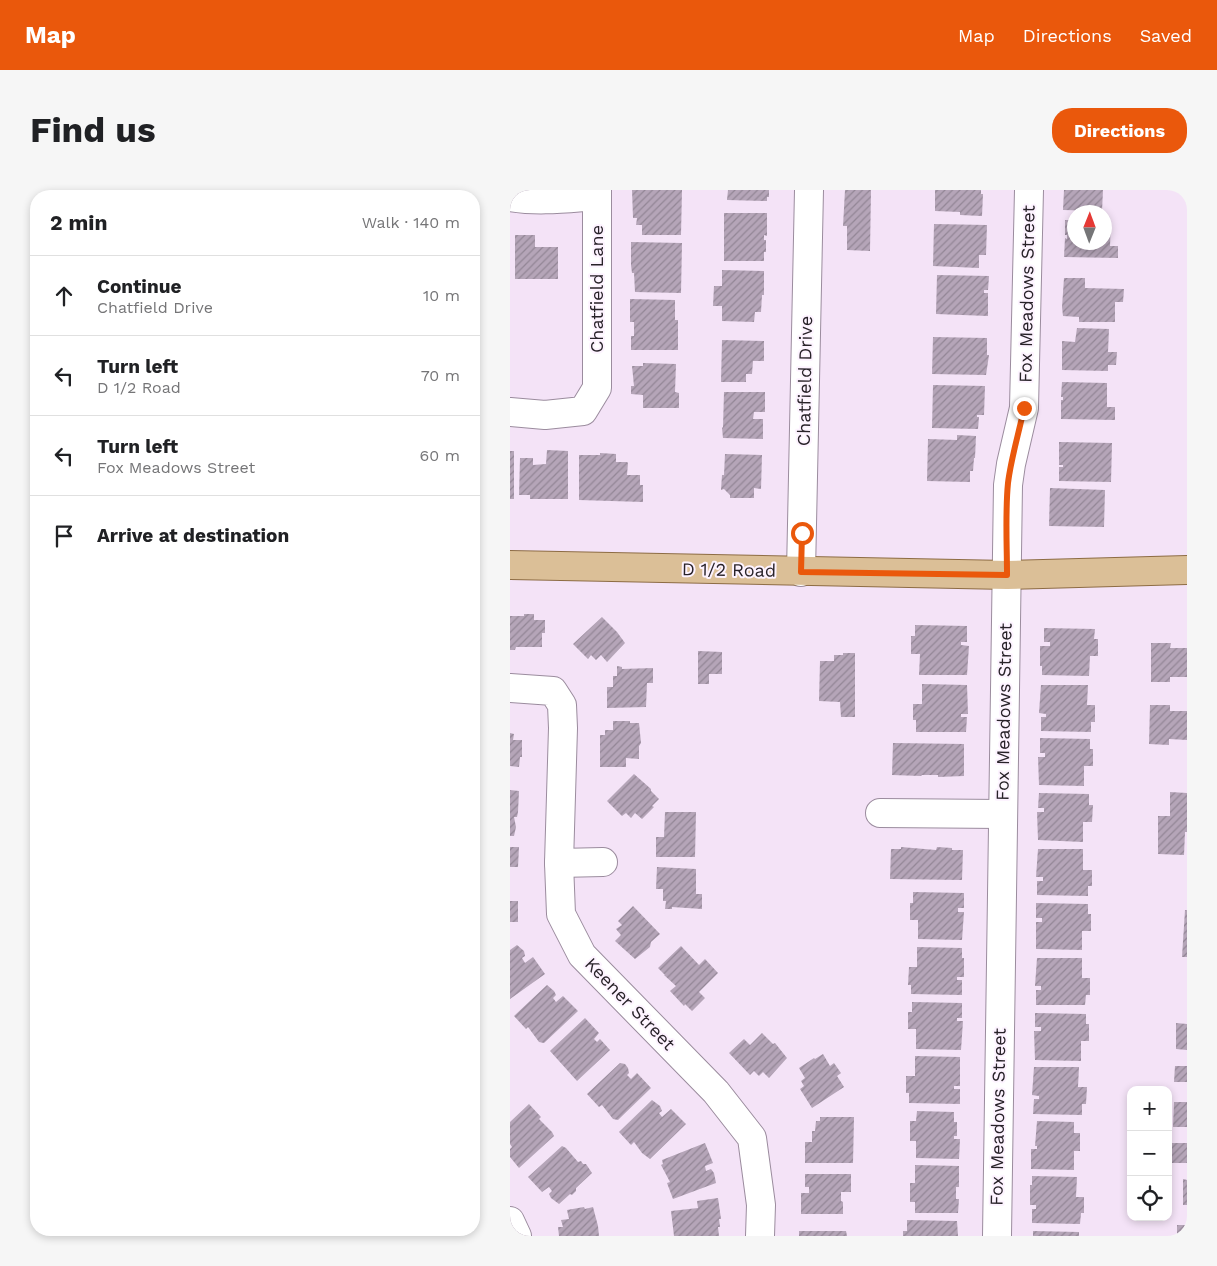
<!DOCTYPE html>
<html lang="en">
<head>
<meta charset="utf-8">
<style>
	body { margin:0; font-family:"Work Sans",sans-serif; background:#f6f6f6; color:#202124 }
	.controls { position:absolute; right:15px; bottom:15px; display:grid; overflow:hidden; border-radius:10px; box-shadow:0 2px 8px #0003 }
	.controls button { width:45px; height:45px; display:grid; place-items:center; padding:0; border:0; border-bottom:1px solid #e0e0e0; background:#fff; color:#202124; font:25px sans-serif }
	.compass { position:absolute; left:557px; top:15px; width:45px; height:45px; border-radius:50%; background:#fff; box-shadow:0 2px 8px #0003; rotate:1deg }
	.stop { position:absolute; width:15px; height:15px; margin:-11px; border:4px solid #ea580c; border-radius:50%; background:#fff }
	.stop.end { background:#ea580c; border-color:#fff; box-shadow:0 1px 5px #0008 }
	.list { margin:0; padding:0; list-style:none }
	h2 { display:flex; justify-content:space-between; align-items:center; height:65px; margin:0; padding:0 20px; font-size:21px }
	h2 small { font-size:16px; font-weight:400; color:#757577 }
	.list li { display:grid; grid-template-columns:32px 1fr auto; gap:15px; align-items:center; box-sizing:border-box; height:80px; padding:0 20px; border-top:1px solid #e0e0e0 }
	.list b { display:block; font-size:19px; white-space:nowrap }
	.list p { margin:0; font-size:16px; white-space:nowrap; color:#757577 }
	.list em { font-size:16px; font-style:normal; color:#757577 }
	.icon { flex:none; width:28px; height:28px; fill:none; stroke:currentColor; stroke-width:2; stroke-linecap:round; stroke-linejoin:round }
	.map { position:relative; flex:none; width:677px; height:1046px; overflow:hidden; border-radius:20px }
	header { display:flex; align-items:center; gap:30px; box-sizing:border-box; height:70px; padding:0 25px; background:#ea580c; color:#fff }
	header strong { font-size:24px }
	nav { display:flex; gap:28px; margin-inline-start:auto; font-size:18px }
	.intro { display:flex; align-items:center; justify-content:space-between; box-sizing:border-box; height:120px; padding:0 30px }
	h1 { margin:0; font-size:35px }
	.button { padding:12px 22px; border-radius:20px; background:#ea580c; color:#fff; font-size:18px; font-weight:700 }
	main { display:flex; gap:30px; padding:0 30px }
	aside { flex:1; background:#fff; border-radius:20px; box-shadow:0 2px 8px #0003 }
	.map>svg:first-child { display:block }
	.building { fill:url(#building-hatch) }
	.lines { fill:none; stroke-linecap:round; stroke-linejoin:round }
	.minor-casing { stroke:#9b8c9e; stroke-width:30 }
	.major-casing { stroke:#8d6c44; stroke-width:30 }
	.minor { stroke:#fff; stroke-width:28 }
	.major { stroke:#dbbf97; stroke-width:28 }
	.route { stroke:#ea580c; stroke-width:6 }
	.labels { text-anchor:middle; stroke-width:4; stroke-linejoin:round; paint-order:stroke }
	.street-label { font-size:18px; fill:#282229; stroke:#fdf3ff }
</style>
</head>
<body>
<header>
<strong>Map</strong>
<nav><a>Map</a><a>Directions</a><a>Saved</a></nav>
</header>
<div class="intro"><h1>Find us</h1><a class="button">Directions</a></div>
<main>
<aside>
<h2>2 min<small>Walk · 140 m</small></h2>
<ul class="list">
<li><svg class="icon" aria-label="ahead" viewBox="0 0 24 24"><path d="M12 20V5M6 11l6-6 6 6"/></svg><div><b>Continue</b><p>Chatfield Drive</p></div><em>10 m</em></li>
<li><svg class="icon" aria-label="left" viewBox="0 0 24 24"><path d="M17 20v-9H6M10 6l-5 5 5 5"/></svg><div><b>Turn left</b><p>D 1/2 Road</p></div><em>70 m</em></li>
<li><svg class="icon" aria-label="left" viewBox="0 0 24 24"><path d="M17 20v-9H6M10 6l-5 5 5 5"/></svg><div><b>Turn left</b><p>Fox Meadows Street</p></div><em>60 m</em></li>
<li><svg class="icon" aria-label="arrive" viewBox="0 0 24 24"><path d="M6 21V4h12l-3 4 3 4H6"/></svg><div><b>Arrive at destination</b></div></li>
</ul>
</aside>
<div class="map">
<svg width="677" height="1046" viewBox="0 0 677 1046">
	<defs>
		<pattern id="building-hatch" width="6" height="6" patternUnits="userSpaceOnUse" patternTransform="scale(1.25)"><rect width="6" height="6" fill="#b5a5b8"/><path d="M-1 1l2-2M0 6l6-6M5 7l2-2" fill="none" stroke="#938696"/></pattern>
	</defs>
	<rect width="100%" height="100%" fill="#f4e3f7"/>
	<g class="building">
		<path d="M122,0h50l-1,45h-39v-10h-6l1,-7h-4z"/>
		<path d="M218,0h41v7h-2v4l-40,-1z"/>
		<path d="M335,0h26l-1,61 -23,-1v-24h-4z"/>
		<path d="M425,0h46v4h2l-1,22 -22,-1v-3l-25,-1z"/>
		<path d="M554,0h39l-1,21 -39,-1z"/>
		<path d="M214,23h43v23l-3,-1v5h2v12h-2v9h-40z"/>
		<path d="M555,30h9v22h30v-21h7l-1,25h8v12l-54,-1 1,-19 2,1v-4h-2z"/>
		<path d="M424,34l53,1 -1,30h-7v13l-46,-2z"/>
		<path d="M5,45h20v12h23v32h-43z"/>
		<path d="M121,52l51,1 -1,50 -46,-1 -1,-19h-2l-1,-8z"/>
		<path d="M212,80l42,1v24h-2l-1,17h-6l-1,10 -32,-1v-15h-9l1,-20h8z"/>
		<path d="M427,85l52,1 -1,14h-4v3h4v23l-52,-2z"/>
		<path d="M554,88h21v10l39,1 -1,13h-8v20h-36v-5l-16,-1 -1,-9z"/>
		<path d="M120,109l45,1v20h3v30h-47v-14h3v-14h-4z"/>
		<path d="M567,138l32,1 -1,23h9l-1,13h-8v6l-46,-1v-29l13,1z"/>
		<path d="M423,147l54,1v17h2l-3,20 -54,-1z"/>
		<path d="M212,150l42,1v20h-11l-1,13h-6v8h-25z"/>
		<path d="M133,173l33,1 -1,28 4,1v15h-36v-13l-12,-1v-8h3l-2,-20h11z"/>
		<path d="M552,192l45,1v24h8v13l-54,-1v-19h2v-3h-2z"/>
		<path d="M423,195l52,1 -1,29h-7v2h2l-1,12 -46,-1z"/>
		<path d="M214,202h41v20h-11l-1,7h10v20l-40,-1 -1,-10 1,-1z"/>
		<path d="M447,245l19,1 -1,22h-1l-1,13h-3v11l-43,-1 1,-42 29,1z"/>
		<path d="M549,252l53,1 -1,39 -52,-1v-14h4v-2h-4z"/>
		<path d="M37,260l21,1v48h-38v-4h-11l1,-37h13v7l13,-1z"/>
		<rect x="0" y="261" width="4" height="48"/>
		<path d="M90,263l16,1v8h11l1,1 -1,12h13v10h3v17l-64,-2v-45h21z"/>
		<path d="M215,264l37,1 -1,34 -7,-1v10h-24v-3l-6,-6 -3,1 1,-15h2z"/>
		<path d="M540,298l55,2 -1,37 -55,-1z"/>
		<path d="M14,424h10v6h11v13h-3v14h-26l-1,3h-5v-34h14z"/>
		<path d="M92,427l15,15 8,11 -18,19 -6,-7 -5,5 -5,-5 -3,4 -15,-15z"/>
		<path d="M405,435l52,1v16h-6v3l8,1 -2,29h-48l1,-21h-9v-18h4z"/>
		<path d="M534,438l51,1 -1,10h4v17h-8l-1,20 -47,-1v-9h-2v-20h10v-4h-6z"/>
		<path d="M641,453h20l-1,5h17v29h-17v5h-19z"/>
		<path d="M188,461l24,1v22h-13v10h-11z"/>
		<path d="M333,463h12v64h-14l-1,-15 -21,-1 1,-40h14v-6h9z"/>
		<path d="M107,476l5,1v2l31,-1v15h-6l-1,24 -39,1v-21h6v-11h4z"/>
		<path d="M412,494l45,1 1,29h-7v3h6l-1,15h-50v-12h-3v-16h9z"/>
		<path d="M531,495h47l-1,20h8v17h-4v10l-50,-1v-14h5v-3l-7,-1z"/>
		<path d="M640,515h20v6h17v29l-18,-1v6l-20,-1z"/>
		<path d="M103,531h17v2h9l2,20 -2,3v13l-13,-1v9h-26v-32h5v-5h8z"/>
		<path d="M0,543l4,1 -1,6h9v17h-2l-1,10 -9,-1z"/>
		<path d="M530,548l50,1v10h3v17h-9v20l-45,-1 -1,-28h7v-4h-5z"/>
		<path d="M383,553l71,1v32l-26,1v-2h-16l-1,1 -29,-1z"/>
		<path d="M124,584l17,15v2l8,8 -7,7 2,1 -12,12 -7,-6 -4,5 -5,-5 -4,3 -15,-15z"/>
		<path d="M0,600l9,1 -1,21 -1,5h-3l2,10 -2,9h-4z"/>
		<path d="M660,602l17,1v39h-2l-1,23 -26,-1v-38h12z"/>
		<path d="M529,603l50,1v11h4l-1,17h-9v20l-45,-2 -1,-28h7v-4h-6z"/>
		<path d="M155,622h31l-1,45h-39v-20h8z"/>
		<path d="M0,657h9l-1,20h-8z"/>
		<path d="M391,657l35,3 1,-3 15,1v2h11l-1,30 -72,-1 1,-30h10z"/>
		<path d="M528,659h45v21h9v16h-4v10l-51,-1v-14h6v-4h-7z"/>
		<path d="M147,677l39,2v25h6v15l-30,-2v2h-7l1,-8h-3v-12h-7z"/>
		<path d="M403,702l51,1v15h-6v4h6l-2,28 -44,-1v-19h-8v-17h3z"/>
		<rect x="0" y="711" width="8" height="21"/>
		<path d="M526,713l52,1v10h3v17h-9v19l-46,-1v-27h6v-4h-6z"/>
		<path d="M123,716l27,28 -9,8 -1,5 -15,12 -20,-18 6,-6 -5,-6 6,-4 -4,-4z"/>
		<path d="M675,720h2v47h-5z"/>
		<path d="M7,755l7,6 1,5 -3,2 3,5 8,-6 12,17 -35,25v-49z"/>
		<path d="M171,756l18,19 6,-6 13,14 -19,19 6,6 -13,13 -7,-7 -1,2 -14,-15 6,-5 -12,-11h1l-7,-7z"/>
		<path d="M407,757l45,1v10h2v19h-7v3h5v15l-51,-1v-9h-3l1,-18h8z"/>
		<path d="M527,768h45v20h8v17h-4l-1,10h-49v-15h5v-4h-6z"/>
		<path d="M37,795l7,6 2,4 -3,3 3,4 7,-6 15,15 -34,32 -5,-1 -11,-15 -2,2 -12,-13z"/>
		<path d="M402,812l50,1v15h-5v3h6l-2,29 -45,-1v-20h-8v-17h4z"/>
		<path d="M525,823l51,1v10h3v17h-8v20l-46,-1 -1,-29h7v-4h-6z"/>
		<path d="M75,828l14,15 -5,6 3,3 3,-3 10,11 -33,31 -27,-30z"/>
		<path d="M666,833l11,1v26l-11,-1z"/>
		<path d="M252,843l11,11 2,-1 12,15 -18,20 -6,-6 -4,4 -5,-5 -4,4 -21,-22 15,-14 6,6z"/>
		<path d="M313,864l7,12 4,-3 7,10 -4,3 7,11 -32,21 -12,-19 4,-3 -3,-5 4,-3 -6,-10 15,-10 1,1z"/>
		<path d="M405,866l45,1v29h-6v3h6v15l-51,-1v-10h-3v-17h9z"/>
		<path d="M110,873l5,1 3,4 1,5 -2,2 4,4 6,-6 14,15 -33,32 -5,-1 -11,-14 -3,2 -12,-13z"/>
		<path d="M665,876h12v16h-13z"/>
		<path d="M524,877h45l-1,20h9l-1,17h-4v11l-49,-1 1,-15h5v-3l-7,-1z"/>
		<path d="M142,910l8,6 2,5 -3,2 3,4 9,-8 15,15 -36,35 -8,-6 -8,-11 -3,3 -12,-13z"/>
		<path d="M664,912h13v25h-14z"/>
		<path d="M19,914l12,13 -2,2 13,13 2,4 -35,32 -9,-11v-8l2,-2 -2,-3v-22z"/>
		<path d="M407,921l37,1v10h3v14h-3v3h6l-1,20 -43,-1v-17h-6v-20h6z"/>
		<path d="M310,927h34l-1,46h-48v-21h7v-11h3l1,-10h4z"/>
		<path d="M527,931l37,1v11h6v18h-6v19l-43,-1v-20h6v-3h-2z"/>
		<path d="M195,953l8,20 -8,3 1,5 5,-2 3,4 2,10 -43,16 -6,-16 3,-1 -9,-17 2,-1 -1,-4z"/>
		<rect x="660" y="953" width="17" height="20"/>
		<path d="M52,956l4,2 12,14 3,-1 2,3h3l6,9 -16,15v3l-4,4 -2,-1 -11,10 -8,-6 -2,-4 3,-3 -3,-4 -7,5 -14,-15z"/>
		<path d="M405,975l44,1v21h-3v12h3l-1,14h-43v-11h-5v-19h5z"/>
		<path d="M295,984h46v18h-10v9l2,1v12h-42v-21h8v-6h-4z"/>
		<path d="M522,986l45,1 -1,20h8v16h-3l-1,11 -48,-1v-14h4v-4h-6v-20h2z"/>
		<path d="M673,989l4,1v25h-4z"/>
		<path d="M208,1008l3,21h-2l1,8h-2l1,9h-45l-3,-25 27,-3 -1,-7z"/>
		<path d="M74,1017l1,2 8,-2 5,19 1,10h-40l-1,-9h5l-2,-7 8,-1 -2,-9z"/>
		<path d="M397,1030l50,1 1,15h-55v-5h4z"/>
		<rect x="667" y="1035" width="10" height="11"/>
		<path d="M289,1041h47l1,5h-48z"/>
		<path d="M523,1041l46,1v4h-46z"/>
	</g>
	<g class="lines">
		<g class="minor-casing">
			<g id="minor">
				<path d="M0,7c29,5 58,1 87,-1"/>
				<path d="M0,222l35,3 38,-4 14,-23v-198"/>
				<path d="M291,382l8,-382"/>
				<path d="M0,498l43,3 9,14 1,23 -4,135 2,51 21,41 134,137 36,46 9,67 -1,31"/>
				<path d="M370,623l122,1"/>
				<path d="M49,673l44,-1"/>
				<path d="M0,1031l7,15"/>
				<path d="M487,1046l11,-751 3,-21 13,-56 5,-218"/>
			</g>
		</g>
		<g class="major-casing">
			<path id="major" d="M0,375l497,10 180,-5"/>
		</g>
		<use href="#minor" class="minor"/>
		<use href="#major" class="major"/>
	</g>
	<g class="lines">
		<path class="route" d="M292,343l-1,39 206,3c0,-30 -2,-62 1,-92 3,-25 11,-50 16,-75"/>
	</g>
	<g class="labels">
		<g class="street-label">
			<text transform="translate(87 99) rotate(-90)" y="6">Chatfield Lane</text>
			<text transform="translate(517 104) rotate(-89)" y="6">Fox Meadows Street</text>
			<text transform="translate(295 191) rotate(-89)" y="6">Chatfield Drive</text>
			<text transform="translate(219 380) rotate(1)" y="6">D 1/2 Road</text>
			<text transform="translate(494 522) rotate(-89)" y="6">Fox Meadows Street</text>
			<text transform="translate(120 814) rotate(46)" y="6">Keener Street</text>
			<text transform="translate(488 927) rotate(-89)" y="6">Fox Meadows Street</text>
		</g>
	</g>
</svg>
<div class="controls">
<button>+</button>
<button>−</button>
<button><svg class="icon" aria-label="locate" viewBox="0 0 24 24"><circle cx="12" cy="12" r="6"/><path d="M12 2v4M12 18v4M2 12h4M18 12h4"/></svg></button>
</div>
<svg class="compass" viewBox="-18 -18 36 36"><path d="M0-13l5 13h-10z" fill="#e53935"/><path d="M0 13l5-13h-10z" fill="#757577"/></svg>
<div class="stop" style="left:292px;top:343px"></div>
<div class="stop end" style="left:514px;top:218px"></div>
</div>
</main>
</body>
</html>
